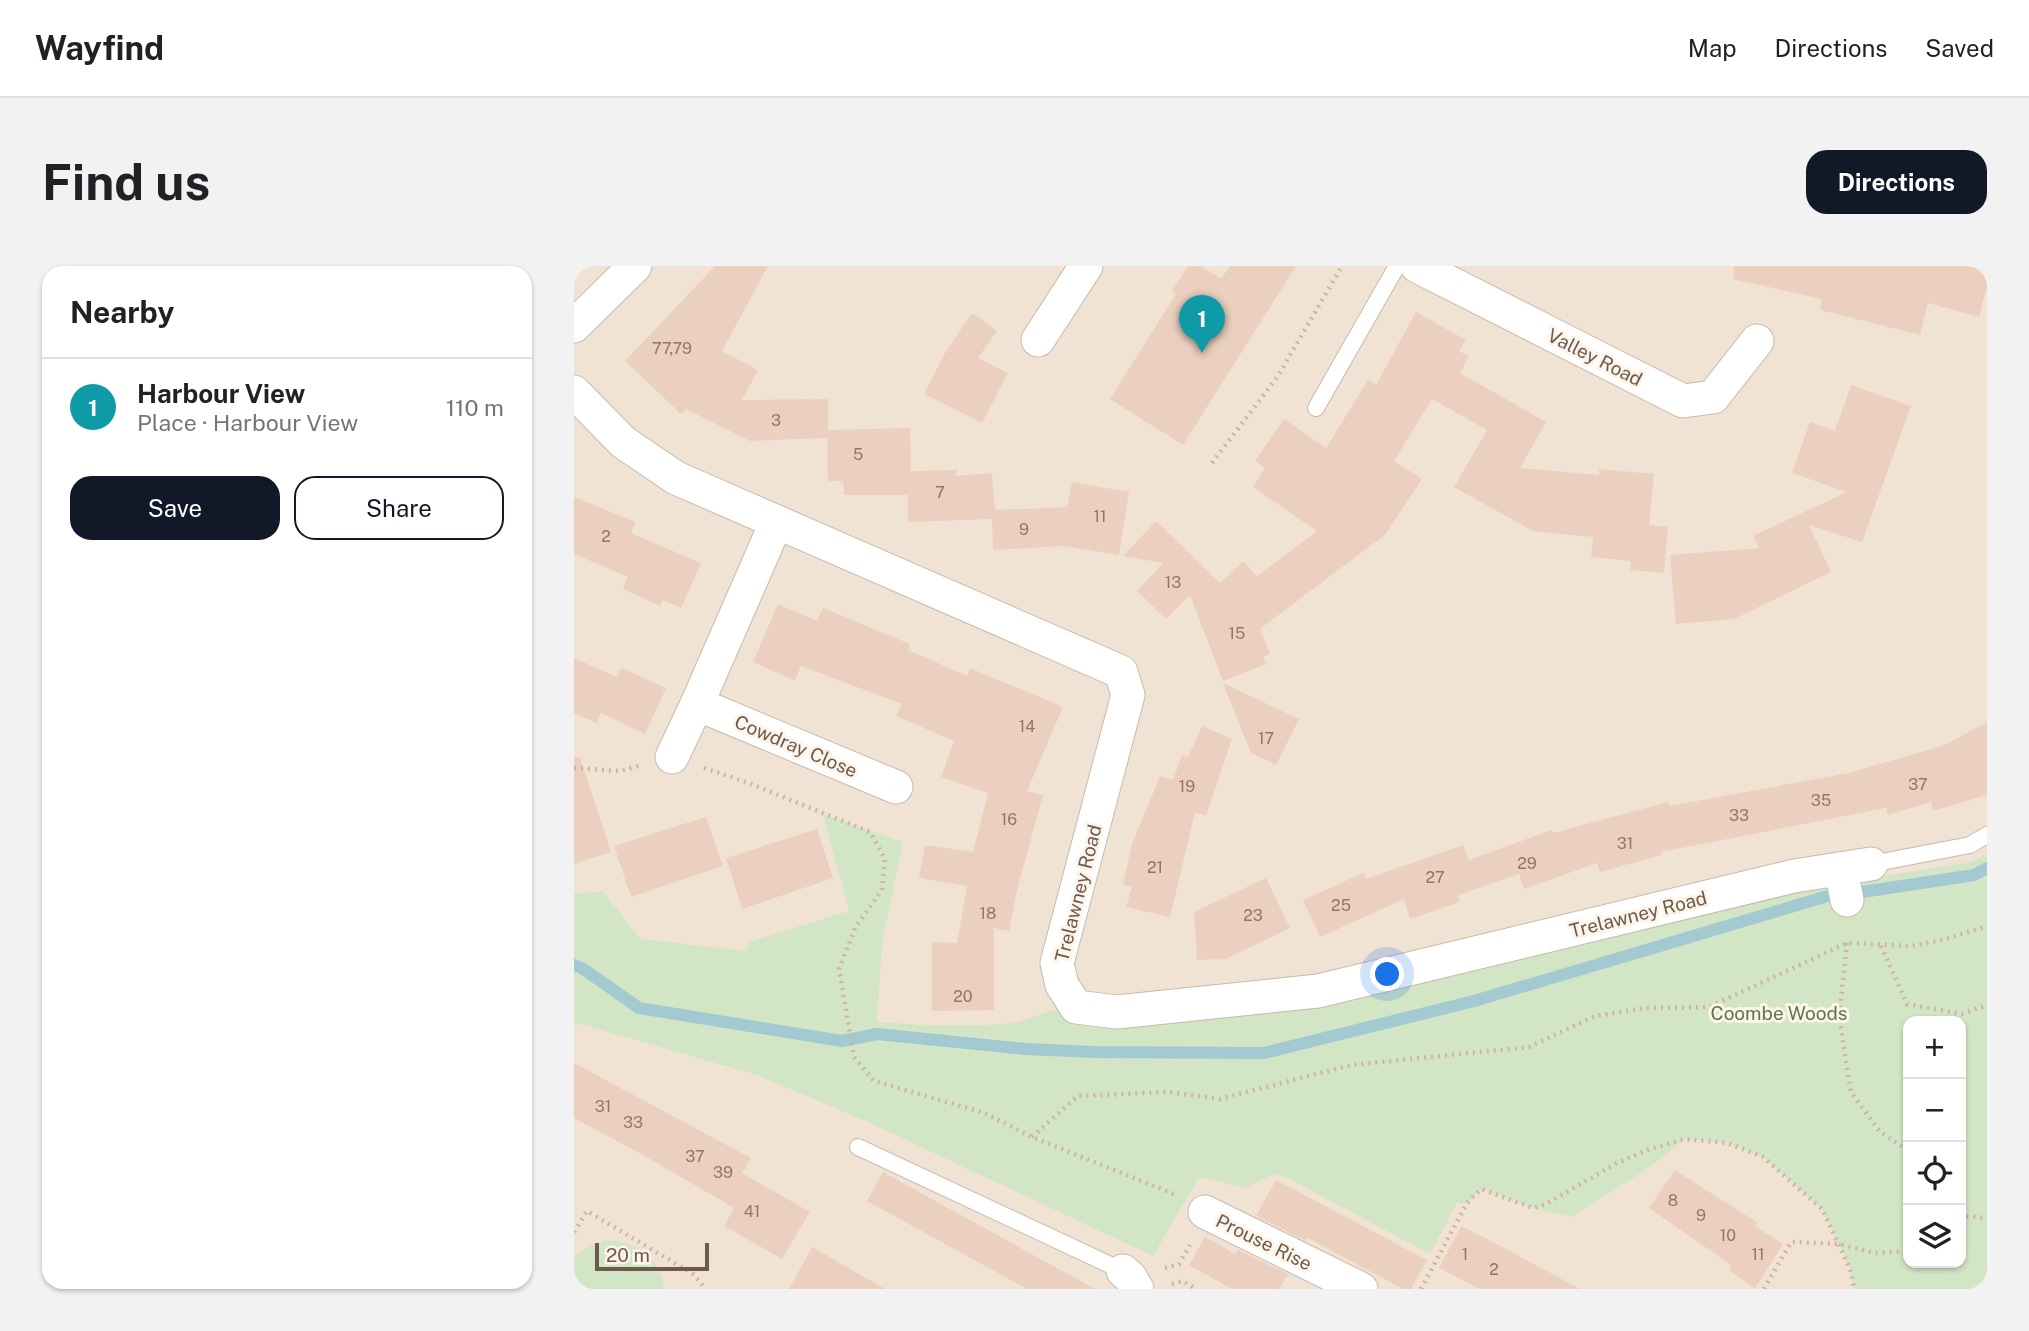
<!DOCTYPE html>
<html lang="en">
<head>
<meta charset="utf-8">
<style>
	body { margin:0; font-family:"Public Sans",sans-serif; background:#f2f2f2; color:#202124 }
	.controls { position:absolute; right:21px; bottom:21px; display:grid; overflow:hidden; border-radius:14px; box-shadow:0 2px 5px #0004 }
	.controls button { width:63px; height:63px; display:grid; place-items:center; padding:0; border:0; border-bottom:2px solid #e0e0e0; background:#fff; color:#202124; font:35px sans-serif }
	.scale { position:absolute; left:21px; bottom:18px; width:114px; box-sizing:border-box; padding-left:7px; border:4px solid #6f594d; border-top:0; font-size:19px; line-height:24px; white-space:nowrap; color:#6f594d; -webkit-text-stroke:5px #fdf5ea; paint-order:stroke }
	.you { position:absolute; left:814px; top:709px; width:24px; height:24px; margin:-18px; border:5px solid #fff; border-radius:50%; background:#1a73e8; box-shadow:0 0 0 10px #1a73e833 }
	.badge { display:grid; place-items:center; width:46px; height:46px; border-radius:50%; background:#111827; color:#fff; font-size:23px; font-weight:700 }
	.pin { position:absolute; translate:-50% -58px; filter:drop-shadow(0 2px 4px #0008) }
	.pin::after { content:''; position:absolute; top:37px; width:24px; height:21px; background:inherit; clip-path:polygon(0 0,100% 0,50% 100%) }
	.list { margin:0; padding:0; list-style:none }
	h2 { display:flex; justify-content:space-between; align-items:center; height:91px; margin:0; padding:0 28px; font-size:30px }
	h2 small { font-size:23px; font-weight:400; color:#757577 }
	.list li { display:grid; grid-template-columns:46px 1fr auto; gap:21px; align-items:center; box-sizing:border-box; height:98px; padding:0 28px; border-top:2px solid #e0e0e0 }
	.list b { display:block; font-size:26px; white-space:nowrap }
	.list p { margin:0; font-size:23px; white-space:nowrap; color:#757577 }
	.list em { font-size:23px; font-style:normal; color:#757577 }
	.actions { display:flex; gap:14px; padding:21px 28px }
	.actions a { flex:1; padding:16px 0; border:2px solid #111827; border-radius:21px; text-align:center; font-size:24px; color:#111827 }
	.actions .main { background:#111827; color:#fff }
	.icon { flex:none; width:38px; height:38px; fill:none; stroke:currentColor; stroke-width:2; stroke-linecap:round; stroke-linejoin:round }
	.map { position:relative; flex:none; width:1413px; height:1023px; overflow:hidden; border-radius:21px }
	header { display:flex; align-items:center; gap:42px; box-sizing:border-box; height:98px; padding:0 35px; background:#fff; border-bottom:2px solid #e0e0e0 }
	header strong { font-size:33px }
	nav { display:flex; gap:38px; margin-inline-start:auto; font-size:24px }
	.intro { display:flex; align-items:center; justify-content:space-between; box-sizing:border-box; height:168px; padding:0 42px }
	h1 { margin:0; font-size:49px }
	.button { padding:18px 32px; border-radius:21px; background:#111827; color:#fff; font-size:24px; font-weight:700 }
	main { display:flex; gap:42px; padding:0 42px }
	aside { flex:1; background:#fff; border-radius:21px; box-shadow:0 2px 5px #0004 }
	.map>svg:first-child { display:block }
	.residential { fill:#f0e3d4; fill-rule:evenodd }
	.green { fill:#d2e5c5; fill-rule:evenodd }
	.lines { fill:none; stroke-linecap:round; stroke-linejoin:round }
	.stream { stroke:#a3cad1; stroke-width:12 }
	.building { fill:#ecd0bf }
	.service-casing { stroke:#c9b9ac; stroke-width:18 }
	.minor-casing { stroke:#c9b9ac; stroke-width:35 }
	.path { stroke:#d0b4a3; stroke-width:4.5; stroke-dasharray:2 5; stroke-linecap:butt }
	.service { stroke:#fff; stroke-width:16 }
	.minor { stroke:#fff; stroke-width:33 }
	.labels { text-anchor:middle; stroke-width:6; stroke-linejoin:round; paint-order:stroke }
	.number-label { font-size:16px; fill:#8e776a }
	.street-label { font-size:19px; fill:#6f594d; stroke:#fdf5ea }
	.park-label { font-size:19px; fill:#587949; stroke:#fdf5ea }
</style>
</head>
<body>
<header>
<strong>Wayfind</strong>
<nav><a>Map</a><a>Directions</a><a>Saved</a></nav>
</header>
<div class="intro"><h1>Find us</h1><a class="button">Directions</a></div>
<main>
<aside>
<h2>Nearby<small></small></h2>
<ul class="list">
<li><span class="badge" style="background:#0f9aa8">1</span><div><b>Harbour View</b><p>Place · Harbour View</p></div><em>110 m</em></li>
</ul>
<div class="actions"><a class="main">Save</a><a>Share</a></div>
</aside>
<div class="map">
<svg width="1413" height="1023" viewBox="0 0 1413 1023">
	<rect width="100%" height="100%" fill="#f9f1e4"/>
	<path class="residential" d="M0,0h1413v1023h-1413zM1334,755h53v242h-53z"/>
	<g class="green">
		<path d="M249,548l80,28 -21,102 -5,78 50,3h58l31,-2 31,-11 29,-5 41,5 398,-67 351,-66 106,-17 15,-8v435h-133l-4,-20 -28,-60 -59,-52 -36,-14 -42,-4c-34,31 -75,52 -113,78l-39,-9 -52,-19 -14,14h-10l-27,51 -142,-76 -15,-4 -27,14 -47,-11 -46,79 -285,-134 -111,-47 -183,-53v-128l29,-3 37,48 107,12 2,-9 100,-31zM1334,755h53v242h-53z"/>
		<path d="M33,974c33,4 51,15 57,49h-90v-32l17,-12z"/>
	</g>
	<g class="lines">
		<g class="stream">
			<path d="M1288,626l112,-17 13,-7"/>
			<path d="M0,699l8,3 57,40 203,33 35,-7 148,15 68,3 171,1 210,-52 357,-106"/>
		</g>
	</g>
	<g class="building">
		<path d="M141,0h53l-46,85 36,19 -16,30 86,-1v31l82,-2 1,43 47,-1 -3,6 37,-3 3,37 72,-3 5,-25 57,10 -10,63 -56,-9 -70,4 -1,-31 -84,3v-27h-64l-1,-14h-15l-1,-43 -77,3 -64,-32 -5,5 -56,-53z"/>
		<path d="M614,0h13l20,13 9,-13h66l-113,179 -73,-46 66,-105 -4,-3z"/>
		<path d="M1160,0h233l20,5v15l-8,31 -51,-14 -8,32 -100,-25 2,-11 -89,-20z"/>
		<path d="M842,46l50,28 -7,11 10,5 -9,17 86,49 -26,46 79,7v-6l55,5 -5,51 19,2 -4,46 -34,-3 1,-9 -40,-4 2,-20 -60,-6 -79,-44 33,-57 -55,-31 -38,62 28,18 -37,56 -125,94 10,25 -7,3 3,7 -43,17 -33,-86 -24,24 -29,-28 26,-28 -40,-7 33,-35 64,62 23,-22 14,15 60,-45 -64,-44 12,-19 -10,-7 29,-42 42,29 42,-68 8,5z"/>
		<path d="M398,47l25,18 -19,27 30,15 -26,50 -58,-29 21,-41z"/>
		<path d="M1277,119l60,21 -49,136 -53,-17 22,47 -97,47 -58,5 -6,-69 89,-7 -6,-12 94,-44 -55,-19 18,-51 25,9z"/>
		<path d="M0,231l62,25 -5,11 70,30 -20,45 -18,-8 -3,6 -37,-17 5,-12 -54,-23z"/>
		<path d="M204,338l39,17 6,-13 87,36 -2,6 59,26 3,-8 93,39 -36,84 16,4 -26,95 -8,41 -15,-3v82l-62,1v-69l25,1 10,-57 -48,-8 6,-33 48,7 15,-59 -47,-16 13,-36 -58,-25 6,-12 -101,-38 -6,15 -42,-19z"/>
		<path d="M0,392l43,19 5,-9 44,20 -21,46 -44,-21 -4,10 -23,-10z"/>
		<path d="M649,417l76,36 -23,46 -25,-12z"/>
		<path d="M1413,456v73l-54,16 -2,-9 -43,13 -2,-7 -225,44 1,3 -62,17 -3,-9 -73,26 -5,-15 -61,21 2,7 -50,17 -6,-20 -84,38 -17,-37 60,-27 3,6 97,-34 6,15 82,-30 2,3 115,-31 1,4 180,-33 96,-28z"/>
		<path d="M628,460l30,13 -26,77 -11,-4 -25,105 -44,-10 6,-20 -9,-3 9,-40 28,-68 13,4 9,-25 6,2z"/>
		<path d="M6,491l31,95 -37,12v-106z"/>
		<path d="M132,551l17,49 -92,31 -17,-51z"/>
		<path d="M243,563l16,49 -91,31 -16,-51z"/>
		<path d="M692,612l24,50 -64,31 -29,1 -3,-48z"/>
		<path d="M0,797l177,95 -9,15 68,39 -28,47 -58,-33 10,-18 -91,-53 -69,-37z"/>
		<path d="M1101,904l83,53 -3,3 28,18 -28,45 -26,-19 2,-5 -82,-57z"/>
		<path d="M309,906l212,117h-68l-160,-88z"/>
		<path d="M702,914l151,80 -16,29h-8l-95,-51 -2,3 -50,-25z"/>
		<path d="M887,960l36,18 83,45h-100l-41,-21z"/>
		<path d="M631,971l30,17 3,-4 50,24 -9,15h-47l-43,-24z"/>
		<path d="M238,981l73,42h-96z"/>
	</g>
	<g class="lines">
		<g class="service-casing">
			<g id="service">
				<path d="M742,142l81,-142"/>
				<path d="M1297,598l99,-19 17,-10"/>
				<path d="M284,881l265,124"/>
			</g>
		</g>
		<g class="minor-casing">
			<g id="minor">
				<path d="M843,0l266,135 30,-4 44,-56"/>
				<path d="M0,60l61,-60"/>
				<path d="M464,74l48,-74"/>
				<path d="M0,126l49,50 53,36 445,194 7,23 -71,268 5,22 14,22 41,5 201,-21 476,-115 77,-12"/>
				<path d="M202,257l-79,181 199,83"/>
				<path d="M98,491l25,-53"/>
				<path d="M1267,603l6,31"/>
				<path d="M631,946l156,77"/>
				<path d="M549,1005l7,6 7,12"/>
			</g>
		</g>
		<g class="path">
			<path d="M638,197l66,-87 64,-110"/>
			<path d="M0,502l46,3 19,-5"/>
			<path d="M130,502l42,14 124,50 15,27 -3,31 -27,38 -16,41 15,88 20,24 111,32 47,24 142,57"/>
			<path d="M1273,677l-8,74 12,75 29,40 28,18"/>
			<path d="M1307,680l26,58 55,10 25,-9"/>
			<path d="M458,871l46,-41 90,-4 52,7 131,-34 178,-18 66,-31 50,-8 64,-1 138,-64 65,3 34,-7 41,-13"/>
			<path d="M1387,953l2,-3 24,2"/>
			<path d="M0,966l13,-21 106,63 13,15"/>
			<path d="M591,1002l14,-4 11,-19"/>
			<path d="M598,1018l11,-3 13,8"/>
			<path d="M847,1023l46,-86 14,-14 52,19 13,-4 71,-41 33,-14 35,-10 42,4 36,14 59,52 28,60 4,20"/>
			<path d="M1190,1023l27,-47 48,2 36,9 33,-2"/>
		</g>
		<use href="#service" class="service"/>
		<use href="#minor" class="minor"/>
	</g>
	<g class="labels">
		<g class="number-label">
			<text x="98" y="88">77,79</text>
			<text x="202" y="160">3</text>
			<text x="284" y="194">5</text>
			<text x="366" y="232">7</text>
			<text x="526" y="256">11</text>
			<text x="450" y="269">9</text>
			<text x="32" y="276">2</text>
			<text x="599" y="322">13</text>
			<text x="663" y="373">15</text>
			<text x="453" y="466">14</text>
			<text x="692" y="478">17</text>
			<text x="1344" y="524">37</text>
			<text x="613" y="526">19</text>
			<text x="1247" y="540">35</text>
			<text x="1165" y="555">33</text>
			<text x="435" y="559">16</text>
			<text x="1051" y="583">31</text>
			<text x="953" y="603">29</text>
			<text x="581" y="607">21</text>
			<text x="861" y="617">27</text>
			<text x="767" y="645">25</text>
			<text x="414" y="653">18</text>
			<text x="679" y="655">23</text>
			<text x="389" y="736">20</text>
			<text x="29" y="846">31</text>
			<text x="59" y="862">33</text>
			<text x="121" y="896">37</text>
			<text x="149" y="912">39</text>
			<text x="1099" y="940">8</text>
			<text x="178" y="951">41</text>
			<text x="1127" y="955">9</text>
			<text x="1154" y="975">10</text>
			<text x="891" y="994">1</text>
			<text x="1184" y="994">11</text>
			<text x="920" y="1009">2</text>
		</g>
		<g class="street-label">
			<text transform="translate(1021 91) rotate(27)" y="7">Valley Road</text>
			<text transform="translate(222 480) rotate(23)" y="7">Cowdray Close</text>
			<text transform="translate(504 627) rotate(-76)" y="7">Trelawney Road</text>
			<text transform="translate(1064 648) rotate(-14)" y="7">Trelawney Road</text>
			<text transform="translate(690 976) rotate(26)" y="7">Prouse Rise</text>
		</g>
		<g class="park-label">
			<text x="1205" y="754">Coombe Woods</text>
		</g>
	</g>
</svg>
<div class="controls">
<button>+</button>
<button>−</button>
<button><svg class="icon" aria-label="locate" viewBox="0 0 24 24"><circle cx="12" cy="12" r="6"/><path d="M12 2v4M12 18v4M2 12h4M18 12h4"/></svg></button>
<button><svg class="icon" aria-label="layers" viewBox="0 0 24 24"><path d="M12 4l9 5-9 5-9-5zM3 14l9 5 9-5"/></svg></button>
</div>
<div class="scale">20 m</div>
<div class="you"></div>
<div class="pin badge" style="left:628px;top:87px;background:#0f9aa8">1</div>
</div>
</main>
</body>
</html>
